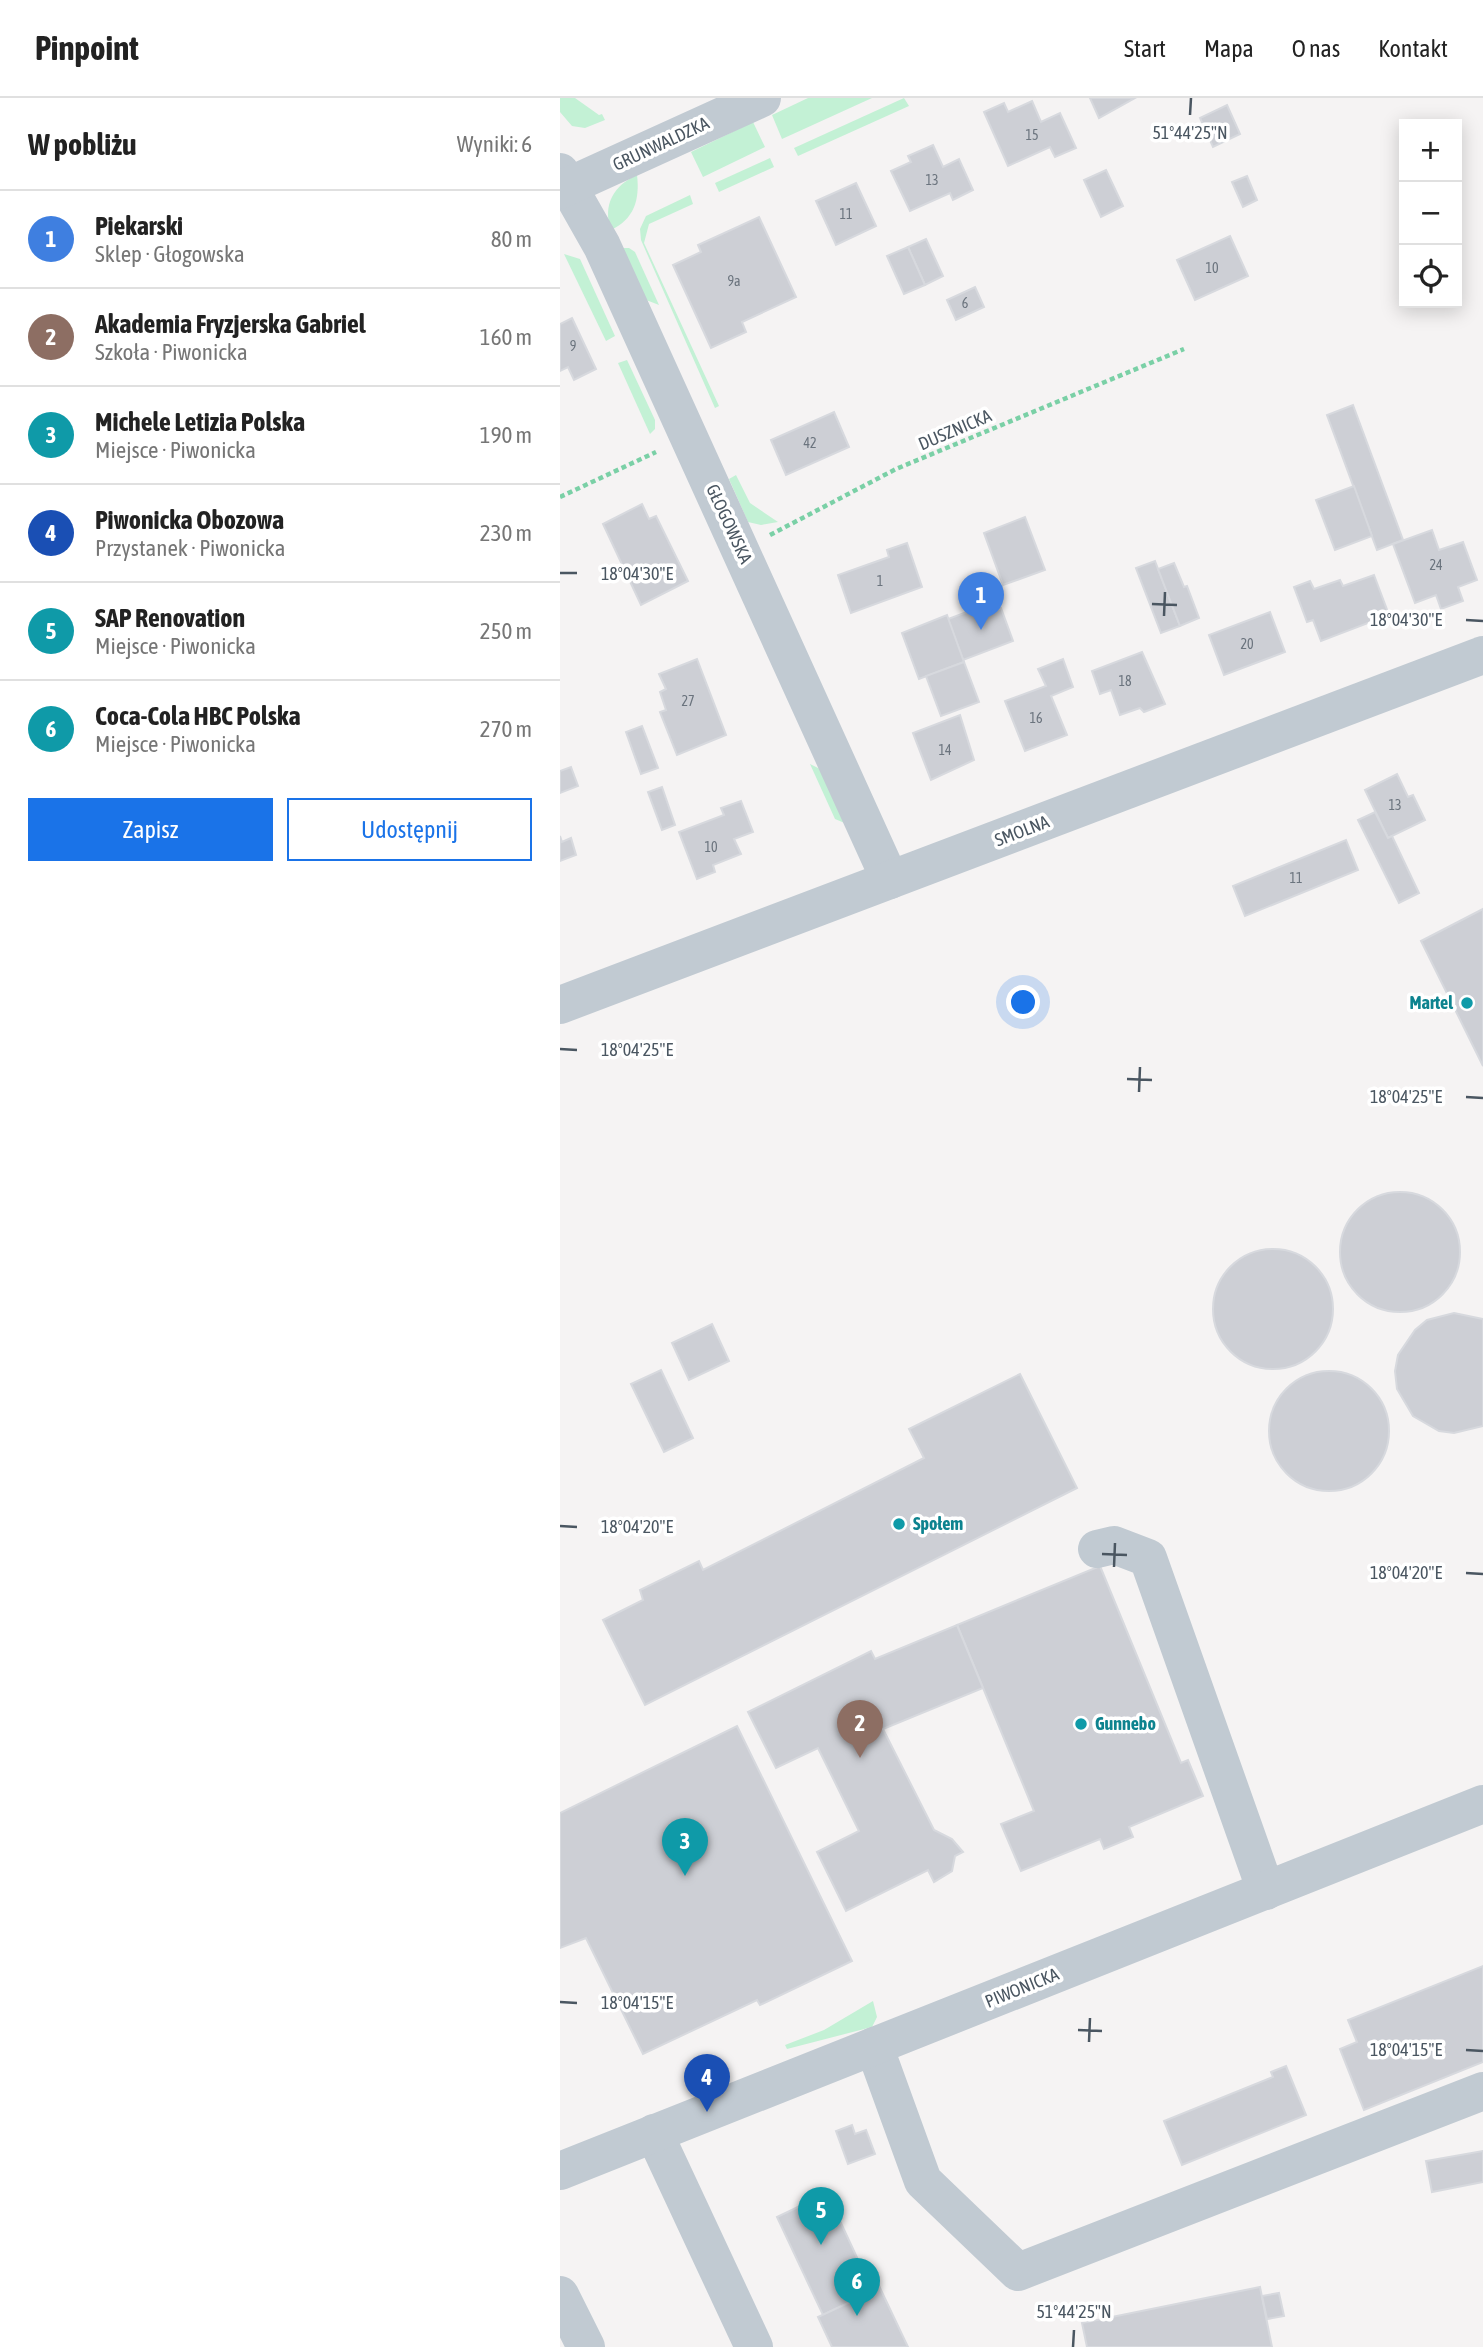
<!DOCTYPE html>
<html lang="pl">
<head>
<meta charset="utf-8">
<style>
	body { margin:0; font-family:"Asap Condensed",sans-serif; background:#f6f6f6; color:#222 }
	.controls { position:absolute; right:21px; top:21px; display:grid; overflow:hidden; border-radius:0px; box-shadow:0 4px 18px #0003 }
	.controls button { width:63px; height:63px; display:grid; place-items:center; padding:0; border:0; border-bottom:2px solid #e0e0e0; background:#fff; color:#222; font:35px sans-serif }
	.you { position:absolute; left:464px; top:905px; width:24px; height:24px; margin:-18px; border:5px solid #fff; border-radius:50%; background:#1a73e8; box-shadow:0 0 0 10px #1a73e833 }
	.badge { display:grid; place-items:center; width:46px; height:46px; border-radius:50%; background:#1a73e8; color:#fff; font-size:23px; font-weight:700 }
	.pin { position:absolute; translate:-50% -58px; filter:drop-shadow(0 2px 4px #0008) }
	.pin::after { content:''; position:absolute; top:37px; width:24px; height:21px; background:inherit; clip-path:polygon(0 0,100% 0,50% 100%) }
	.list { margin:0; padding:0; list-style:none }
	h2 { display:flex; justify-content:space-between; align-items:center; height:91px; margin:0; padding:0 28px; font-size:30px }
	h2 small { font-size:23px; font-weight:400; color:#767676 }
	.list li { display:grid; grid-template-columns:46px 1fr auto; gap:21px; align-items:center; box-sizing:border-box; height:98px; padding:0 28px; border-top:2px solid #e0e0e0 }
	.list b { display:block; font-size:26px; white-space:nowrap }
	.list p { margin:0; font-size:23px; white-space:nowrap; color:#767676 }
	.list em { font-size:23px; font-style:normal; color:#767676 }
	.actions { display:flex; gap:14px; padding:21px 28px }
	.actions a { flex:1; padding:16px 0; border:2px solid #1a73e8; border-radius:0px; text-align:center; font-size:24px; color:#1a73e8 }
	.actions .main { background:#1a73e8; color:#fff }
	.icon { flex:none; width:38px; height:38px; fill:none; stroke:currentColor; stroke-width:2; stroke-linecap:round; stroke-linejoin:round }
	.map { position:relative; flex:none; width:923px; height:2249px; overflow:hidden }
	header { display:flex; align-items:center; gap:42px; box-sizing:border-box; height:98px; padding:0 35px; background:#fff; border-bottom:2px solid #e0e0e0 }
	header strong { font-size:33px }
	nav { display:flex; gap:38px; margin-inline-start:auto; font-size:24px }
	main { display:flex }
	aside { flex:1; background:#fff }
	.map>svg:first-child { display:block }
	.green { fill:#c3f1d5 }
	.building { fill:#cdcfd5; stroke:#d7d9de; stroke-width:2 }
	.lines { fill:none; stroke-linecap:round; stroke-linejoin:round }
	.path { stroke:#7ad0a6; stroke-width:4.5; stroke-dasharray:5 3.5; stroke-linecap:butt }
	.minor { stroke:#c1cad2; stroke-width:38 }
	.ticks { fill:none; stroke:#4a5661; stroke-width:2.5 }
	.culture-dot { fill:#0f9aa8; stroke:#fff; stroke-width:2.5 }
	.labels { text-anchor:middle; stroke-width:7; stroke-linejoin:round; paint-order:stroke }
	.number-label { font-size:14px; fill:#6b747e }
	.street-label { font-size:18px; fill:#4a5661; stroke:#fff }
	.culture-label { font-size:18px; font-weight:bold; fill:#0d838f; stroke:#fff; text-anchor:start }
	.ticks-label { font-size:18px; text-anchor:middle; fill:#4a5661; stroke:#fff; stroke-width:7; stroke-linejoin:round; paint-order:stroke }
</style>
</head>
<body>
<header>
<strong>Pinpoint</strong>
<nav><a>Start</a><a>Mapa</a><a>O nas</a><a>Kontakt</a></nav>
</header>
<main>
<aside>
<h2>W pobliżu<small>Wyniki: 6</small></h2>
<ul class="list">
<li><span class="badge" style="background:#3f7fe0">1</span><div><b>Piekarski</b><p>Sklep · Głogowska</p></div><em>80 m</em></li>
<li><span class="badge" style="background:#8d6e63">2</span><div><b>Akademia Fryzjerska Gabriel</b><p>Szkoła · Piwonicka</p></div><em>160 m</em></li>
<li><span class="badge" style="background:#0f9aa8">3</span><div><b>Michele Letizia Polska</b><p>Miejsce · Piwonicka</p></div><em>190 m</em></li>
<li><span class="badge" style="background:#1a4fb4">4</span><div><b>Piwonicka Obozowa</b><p>Przystanek · Piwonicka</p></div><em>230 m</em></li>
<li><span class="badge" style="background:#0f9aa8">5</span><div><b>SAP Renovation</b><p>Miejsce · Piwonicka</p></div><em>250 m</em></li>
<li><span class="badge" style="background:#0f9aa8">6</span><div><b>Coca-Cola HBC Polska</b><p>Miejsce · Piwonicka</p></div><em>270 m</em></li>
</ul>
<div class="actions"><a class="main">Zapisz</a><a>Udostępnij</a></div>
</aside>
<div class="map">
<svg width="923" height="2249" viewBox="0 0 923 2249">
	<rect width="100%" height="100%" fill="#f5f3f3"/>
	<g class="green">
		<path d="M0,0h15l24,17 3,-1 3,6 -20,8 -13,-2 -12,-14z"/>
		<path d="M248,0h64l-90,41 -10,-24z"/>
		<path d="M344,0l5,8 -111,50 -4,-8z"/>
		<path d="M193,24l12,25 -62,30 -12,-25z"/>
		<path d="M210,60l4,9 -55,25 -4,-9z"/>
		<path d="M77,77c3,25 -3,44 -26,55 -9,-25 3,-45 26,-55z"/>
		<path d="M130,97l3,9 -44,20 -5,19 75,163 -4,2 -74,-168 -1,-11 6,-13z"/>
		<path d="M62,150h7l6,4 24,53 -18,-7z"/>
		<path d="M4,156l16,5 35,77 -9,5z"/>
		<path d="M67,262l28,60v9l-5,5 -32,-71z"/>
		<path d="M176,377l14,28 28,19 -17,3 -13,-3 -19,-43z"/>
		<path d="M250,666l18,9 19,51 -12,-5z"/>
		<path d="M313,1903l4,16 -5,10 -85,22 -2,-4 39,-15z"/>
	</g>
	<g class="building">
		<path d="M530,0h45l-36,20z"/>
		<path d="M472,3l9,21 19,-9 16,35 -21,9 -5,-10 -42,19 -24,-54 20,-9 4,9z"/>
		<path d="M667,7l13,29 -27,13 -13,-29z"/>
		<path d="M373,47l10,22 16,-8 14,31 -20,10 -3,-7 -40,18 -19,-40 20,-9 -3,-6z"/>
		<path d="M546,72l17,36 -22,11 -17,-37z"/>
		<path d="M687,78l10,24 -14,7 -11,-25z"/>
		<path d="M296,85l20,43 -40,19 -20,-44z"/>
		<path d="M199,119l37,80 -54,25 4,10 -35,16 -38,-83 28,-13 -3,-7z"/>
		<path d="M670,138l18,40 -53,24 -18,-40z"/>
		<path d="M366,141l17,37 -18,9 -17,-38z"/>
		<path d="M348,149l17,38 -21,9 -17,-38z"/>
		<path d="M415,189l9,20 -28,13 -9,-20z"/>
		<path d="M12,220l24,51 -22,11 -6,-13 -8,4v-47z"/>
		<path d="M793,307l50,135 -26,10 -50,-135z"/>
		<path d="M274,314l15,35 -63,28 -15,-35z"/>
		<path d="M794,388l18,50 -37,14 -19,-50z"/>
		<path d="M82,406l7,15 7,-3 32,65 -47,24 -38,-81z"/>
		<path d="M465,419l20,53 -42,15 -19,-52z"/>
		<path d="M872,432l7,20 24,-8 14,38 -19,7 5,14 -22,8 -5,-14 -21,8 -22,-59z"/>
		<path d="M347,445l15,44 -71,26 -13,-38 51,-18 -2,-7z"/>
		<path d="M595,463l25,65 -19,7 -25,-65z"/>
		<path d="M614,465l10,24 3,-1 12,32 -19,8 -22,-57z"/>
		<path d="M814,477l15,40 -68,26 -8,-21 -6,2 -13,-35 16,-6 4,8 26,-9 3,6z"/>
		<path d="M420,509l3,8 18,-7 12,33 -50,19 -15,-41z"/>
		<path d="M710,514l15,40 -61,23 -15,-40z"/>
		<path d="M387,517l17,47 -45,17 -17,-46z"/>
		<path d="M582,554l23,52 -21,8 -4,-4 -20,7 -9,-25 -11,4 -8,-23z"/>
		<path d="M137,561l29,76 -49,20 -17,-43 6,-2 -6,-18 6,-3 -7,-15z"/>
		<path d="M503,561l10,28 -22,9 16,39 -42,16 -20,-50 41,-15 -8,-17z"/>
		<path d="M404,564l15,40 -38,14 -15,-40z"/>
		<path d="M400,617l14,45 -43,20 -18,-47z"/>
		<path d="M82,628l16,42 -17,6 -15,-42z"/>
		<path d="M11,669l7,19 -18,7v-22z"/>
		<path d="M837,676l11,23 5,-2 12,25 -37,18 -23,-48z"/>
		<path d="M102,689l13,38 -13,5 -14,-38z"/>
		<path d="M181,703l12,31 -19,7 7,15 -28,11 2,7 -18,7 -18,-47 45,-17 -3,-7z"/>
		<path d="M815,714l13,26 4,-2 27,57 -20,10 -41,-83z"/>
		<path d="M0,738l2,6 9,-4 5,17 -16,6z"/>
		<path d="M786,742l12,30 -113,46 -12,-30z"/>
		<path d="M923,811v157l-62,-125z"/>
		<circle cx="840" cy="1154" r="60"/>
		<circle cx="713" cy="1211" r="60"/>
		<path d="M894,1215l29,6v107l-29,7 -15,-2 -26,-15 -16,-27 -2,-18 3,-16 17,-25 12,-10z"/>
		<path d="M152,1226l17,37 -40,19 -17,-37z"/>
		<path d="M101,1272l32,68 -29,14 -33,-68z"/>
		<circle cx="769" cy="1333" r="60"/>
		<path d="M460,1276l57,114 -432,217 -42,-85 40,-20 -3,-10 59,-29 4,9 221,-112 -15,-29z"/>
		<path d="M540,1468l81,197 7,-3 15,36 -74,31 4,10 -29,12 -4,-10 -79,32 -20,-47 33,-13 -77,-186z"/>
		<path d="M397,1527l26,63 -100,41 51,101 18,9 11,13 -8,4 -3,15 -18,11 -6,-12 -82,41 -29,-59 42,-21 -41,-83 -42,20 -28,-56 123,-61 4,8z"/>
		<path d="M177,1628l115,235 -92,44 -3,-5 -114,54 -57,-116 -26,10v-135z"/>
		<path d="M923,1868v96l-119,48 -24,-61 17,-7 -9,-22z"/>
		<path d="M726,1968l20,49 -124,50 -18,-44 109,-44 -2,-5z"/>
		<path d="M292,2027l3,9 11,-4 9,24 -27,10 -12,-33z"/>
		<path d="M923,2053v31l-51,10 -6,-31z"/>
		<path d="M267,2095l39,84 8,-4 6,15 -57,27 -46,-98z"/>
		<path d="M700,2189l12,60h-185l-5,-24z"/>
		<path d="M320,2190l28,59h-76l-14,-30z"/>
		<path d="M719,2195l5,23 -17,3 -5,-23z"/>
	</g>
	<g class="lines">
		<g class="path">
			<path d="M0,399l96,-45"/>
			<path d="M210,437l126,-66 288,-120"/>
		</g>
		<g class="minor">
			<path d="M0,74l42,74 288,634"/>
			<path d="M0,92l202,-92"/>
			<path d="M0,907l923,-350"/>
			<path d="M537,1451l17,-4 34,13 118,333"/>
			<path d="M314,1948l49,135 95,91 465,-181"/>
			<path d="M94,2035l100,214"/>
			<path d="M0,2073l923,-367"/>
			<path d="M0,2197l26,52"/>
		</g>
	</g>
	<path class="ticks" d="M630,17l1,-17M0,475h17M592,506l25,1M604,518l1,-24M906,522l17,1M0,951l17,1M567,981l25,1M579,994l1,-25M906,999l17,1M0,1428l17,1M542,1456l25,1M554,1469l1,-24M906,1475l17,1M0,1904l17,1M518,1932l24,1M529,1944l1,-24M906,1952l17,1M513,2249l1,-17"/>
	<g class="culture-dot">
		<circle cx="907" cy="905" r="7"/>
		<circle cx="339" cy="1426" r="7"/>
		<circle cx="521" cy="1626" r="7"/>
	</g>
	<g class="labels">
		<g class="number-label">
			<text x="472" y="42">15</text>
			<text x="372" y="87">13</text>
			<text x="286" y="121">11</text>
			<text x="652" y="175">10</text>
			<text x="174" y="188">9a</text>
			<text x="405" y="210">6</text>
			<text x="13" y="253">9</text>
			<text x="250" y="350">42</text>
			<text x="876" y="472">24</text>
			<text x="320" y="488">1</text>
			<text x="687" y="551">20</text>
			<text x="565" y="588">18</text>
			<text x="128" y="608">27</text>
			<text x="476" y="625">16</text>
			<text x="385" y="657">14</text>
			<text x="835" y="712">13</text>
			<text x="151" y="754">10</text>
			<text x="736" y="785">11</text>
		</g>
		<g class="street-label">
			<text transform="translate(101 46) rotate(-25)" y="6">GRUNWALDZKA</text>
			<text transform="translate(395 332) rotate(-23)" y="6">DUSZNICKA</text>
			<text transform="translate(169 426) rotate(65)" y="6">GŁOGOWSKA</text>
			<text transform="translate(462 733) rotate(-21)" y="6">SMOLNA</text>
			<text transform="translate(462 1890) rotate(-22)" y="6">PIWONICKA</text>
		</g>
		<g class="culture-label">
			<text x="893" y="911" text-anchor="end">Martel</text>
			<text x="353" y="1432">Społem</text>
			<text x="535" y="1632">Gunnebo</text>
		</g>
	</g>
	<g class="ticks-label">
		<text x="630" y="41">51°44'25"N</text>
		<text x="77" y="482">18°04'30"E</text>
		<text x="846" y="528">18°04'30"E</text>
		<text x="77" y="958">18°04'25"E</text>
		<text x="846" y="1005">18°04'25"E</text>
		<text x="77" y="1435">18°04'20"E</text>
		<text x="846" y="1481">18°04'20"E</text>
		<text x="77" y="1911">18°04'15"E</text>
		<text x="846" y="1958">18°04'15"E</text>
		<text x="514" y="2220">51°44'25"N</text>
	</g>
</svg>
<div class="controls">
<button>+</button>
<button>−</button>
<button><svg class="icon" aria-label="locate" viewBox="0 0 24 24"><circle cx="12" cy="12" r="6"/><path d="M12 2v4M12 18v4M2 12h4M18 12h4"/></svg></button>
</div>
<div class="you"></div>
<div class="pin badge" style="left:421px;top:532px;background:#3f7fe0">1</div>
<div class="pin badge" style="left:300px;top:1660px;background:#8d6e63">2</div>
<div class="pin badge" style="left:125px;top:1778px;background:#0f9aa8">3</div>
<div class="pin badge" style="left:147px;top:2014px;background:#1a4fb4">4</div>
<div class="pin badge" style="left:261px;top:2147px;background:#0f9aa8">5</div>
<div class="pin badge" style="left:297px;top:2218px;background:#0f9aa8">6</div>
</div>
</main>
</body>
</html>
